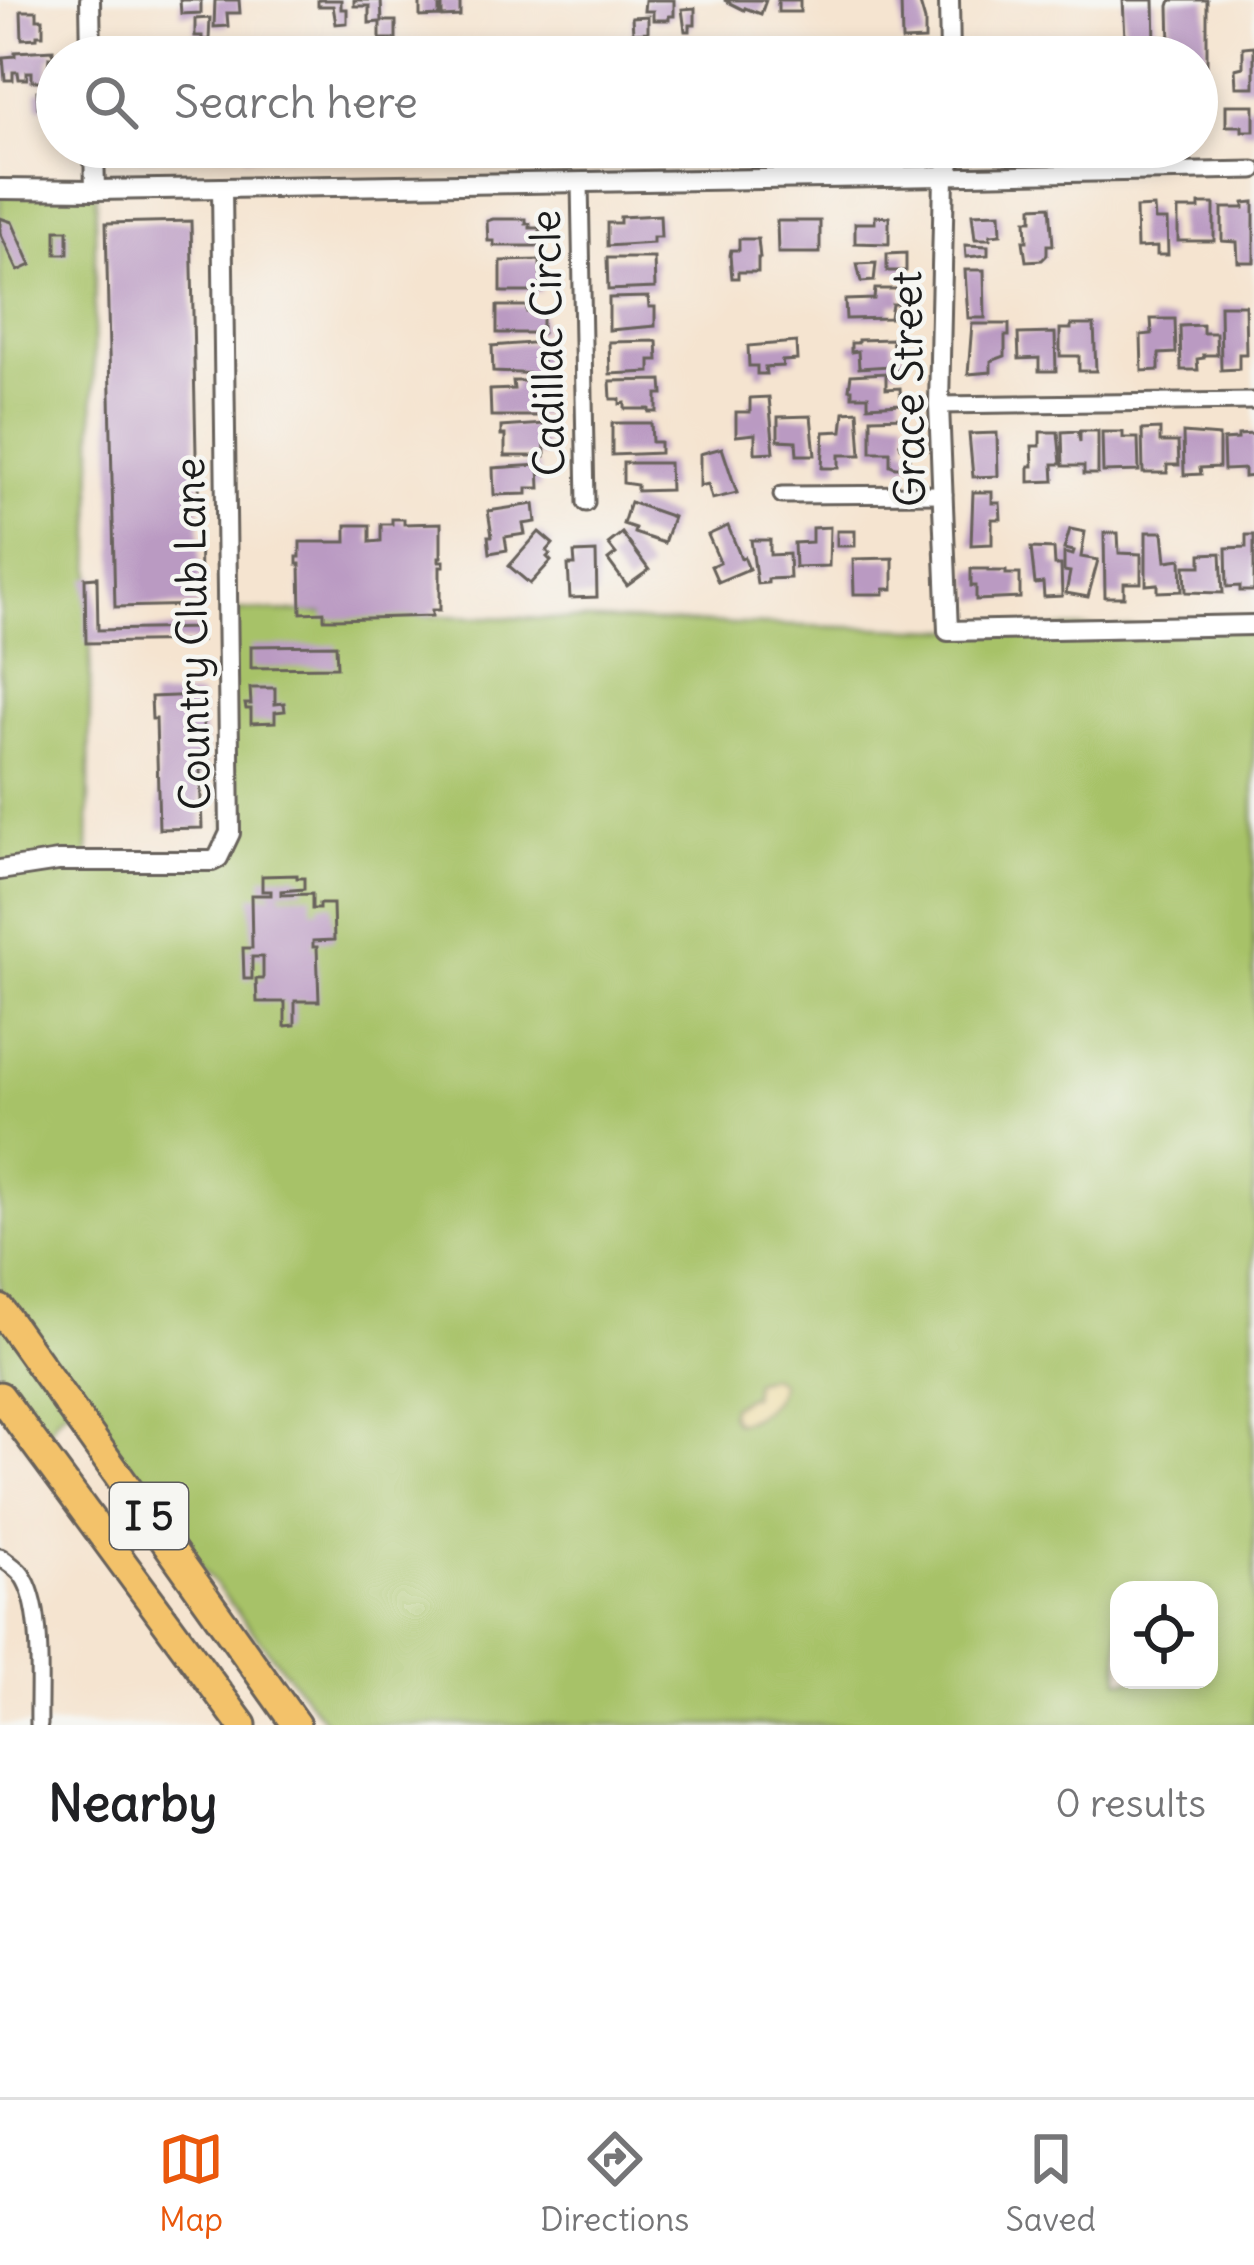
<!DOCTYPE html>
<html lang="en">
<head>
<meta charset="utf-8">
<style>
	body { margin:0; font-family:Delius,sans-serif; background:#f6f6f6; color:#202124 }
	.controls { position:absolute; right:36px; bottom:36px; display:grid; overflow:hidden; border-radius:24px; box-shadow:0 6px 18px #0003 }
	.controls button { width:108px; height:108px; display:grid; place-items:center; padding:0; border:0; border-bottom:3px solid #e0e0e0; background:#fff; color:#202124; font:60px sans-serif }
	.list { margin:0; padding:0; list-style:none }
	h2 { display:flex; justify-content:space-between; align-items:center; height:156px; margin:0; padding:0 48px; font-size:51px }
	h2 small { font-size:39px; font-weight:400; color:#757577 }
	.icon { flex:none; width:66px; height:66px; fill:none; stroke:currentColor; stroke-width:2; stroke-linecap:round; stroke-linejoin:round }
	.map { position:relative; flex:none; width:1254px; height:1725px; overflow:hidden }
	.search { position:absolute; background:#fff; box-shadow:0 6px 18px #0003; left:36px; right:36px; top:36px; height:132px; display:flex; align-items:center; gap:30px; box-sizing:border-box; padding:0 42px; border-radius:66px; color:#757577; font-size:45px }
	.sheet { height:372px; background:#fff }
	nav { display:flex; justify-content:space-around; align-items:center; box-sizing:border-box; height:168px; border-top:3px solid #e0e0e0; background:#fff; font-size:33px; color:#757577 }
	nav a { display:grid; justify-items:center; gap:6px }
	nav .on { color:#ea580c }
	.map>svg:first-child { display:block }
	.green { fill:#a7c268; stroke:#626f42; stroke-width:3; fill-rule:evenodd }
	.sand { fill:#eeda9e; stroke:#857b5d; stroke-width:3 }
	.building { fill:#ba9ac2 }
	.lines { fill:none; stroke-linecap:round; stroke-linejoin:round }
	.minor-casing { stroke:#68625b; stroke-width:21 }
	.tertiary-casing { stroke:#68625b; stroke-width:24 }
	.motorway-casing { stroke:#68625b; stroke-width:33 }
	.minor { stroke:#fff; stroke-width:15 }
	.tertiary { stroke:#fff; stroke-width:18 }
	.motorway { stroke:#f3c26a; stroke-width:27 }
	.labels { text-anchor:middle; stroke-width:9; stroke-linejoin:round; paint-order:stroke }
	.shield { fill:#f6f6f2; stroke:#5d5d5c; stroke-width:3 }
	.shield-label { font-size:39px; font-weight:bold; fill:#1c1c1c }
	.street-label { font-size:42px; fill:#1c1c1c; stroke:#f6f6f2 }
</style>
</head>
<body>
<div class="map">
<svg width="1254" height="1725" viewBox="0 0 1254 1725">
	<rect width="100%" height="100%" fill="#f6f6f2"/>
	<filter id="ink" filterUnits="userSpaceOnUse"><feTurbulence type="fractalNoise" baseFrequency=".00833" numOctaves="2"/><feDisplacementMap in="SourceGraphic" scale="24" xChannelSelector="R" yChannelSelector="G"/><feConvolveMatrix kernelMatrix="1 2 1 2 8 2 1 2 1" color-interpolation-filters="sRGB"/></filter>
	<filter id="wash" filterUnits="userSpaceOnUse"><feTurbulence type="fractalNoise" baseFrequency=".004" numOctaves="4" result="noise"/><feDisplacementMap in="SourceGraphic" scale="48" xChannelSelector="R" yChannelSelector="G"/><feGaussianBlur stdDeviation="2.7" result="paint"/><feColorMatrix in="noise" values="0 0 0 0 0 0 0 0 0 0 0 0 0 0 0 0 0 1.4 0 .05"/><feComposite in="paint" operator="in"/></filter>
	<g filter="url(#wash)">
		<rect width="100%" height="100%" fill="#f5e4d0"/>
		<path class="green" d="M96,190l-8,671 120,-4 18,-11 3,-236 719,20 306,-5v1100h-926l-257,-320 -14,12 -22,39 -35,-49v-1215zM1119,1590h90v90h-90z"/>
		<path class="sand" d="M770,1376l10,6c-1,19 -27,41 -46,40l-4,-8 1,-7 16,-11h5l2,-15z"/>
		<g id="blocks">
			<g class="building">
				<path d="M180,0h21v13l-20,1z"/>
				<path d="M215,0h24l1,13h-13l1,13 -14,1z"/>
				<path d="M318,0h23v9h6v14l-11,1 -3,-18h-15z"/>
				<path d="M354,0h27l1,21h14v18h-16v-17l-11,1v-17h-15z"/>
				<path d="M420,0h40v16l-18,1v-10h-3v9l-19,1z"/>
				<path d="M645,0h29v16h-5v4h-16v-9h-9z"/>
				<path d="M724,0h42l-5,14 -16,-6 -1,2z"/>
				<rect x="778" y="0" width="22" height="12"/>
				<path d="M901,0h18l6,21v19l-23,1z"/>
				<path d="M1123,0h31l1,47 15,-1 -1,-40 2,-6h36v87l-10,1v-31h-71z"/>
				<path d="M695,8v17h-5v6h-5l-3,-22z"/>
				<path d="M21,11h16v8h6v16h-6v3l-15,1z"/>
				<path d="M648,16v16l-15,1 -1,-16z"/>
				<path d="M210,18l-1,22h-7v-4h-7v-17z"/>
				<path d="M150,44v13h-28v-11z"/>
				<path d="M232,45l1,3h12l1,9h-28l1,-11z"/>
				<path d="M1254,46v41h-18l-1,-18 8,-2v-20z"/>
				<path d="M53,50v7h-4l-2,24h-15v-9h-5v7h-8l-1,-7h-5v8h-8l-2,-23 12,-1v-4z"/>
				<path d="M37,91h16l1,16h-16z"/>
				<path d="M1226,105h28v26h-12v-5h-16z"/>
				<path d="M129,147h33l1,9 -24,3v-4l-10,1z"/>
				<path d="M213,147h49v9l-17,1 -1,-4 -30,1z"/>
				<path d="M274,147h48v4l-31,1 1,4h-18z"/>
				<path d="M1254,202v60h-16l-1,-20 -15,-1v-33h22v-5z"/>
				<path d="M1199,204h15v37h-36v-32h21z"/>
				<path d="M1050,206l3,39h-6v10l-5,5 -16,1 -3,-20h4l-1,-21h6v-13z"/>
				<path d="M1154,207l1,13h12l1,35h-11v-8l-20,1 -1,-40z"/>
				<path d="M1000,213l1,21 -11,1v4h-15l-3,-25z"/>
				<path d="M660,215l1,22h-8v6l-46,3v-23h13v-6z"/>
				<path d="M875,216l14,1v27l-34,-1v-20h20z"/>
				<path d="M0,218l12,4 19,43 -13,6 -18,-38z"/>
				<path d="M493,219h33v5h4v4h10v18h-46v-5h-6l-1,-20z"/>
				<path d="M191,221l5,233 3,9 1,142 -85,2 -9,-384z"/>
				<path d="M777,221h43v32h-42z"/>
				<rect x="56" y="230" width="12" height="24"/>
				<path d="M739,239h19l2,19h-2v14h-20v6h-6l-2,-23 1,-5h8z"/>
				<path d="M965,245l23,1v9l-22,2z"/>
				<path d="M906,253v18h-19v-17z"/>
				<path d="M607,258h47l1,30 -47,2z"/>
				<path d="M540,260l1,32h-40v-31z"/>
				<path d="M876,263l-2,18 -13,1 -4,-18z"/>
				<path d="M965,270h19l1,48h-17z"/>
				<path d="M875,289h27v15h-10l-2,14 -44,1 -1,-19 29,-1z"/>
				<path d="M648,297l1,10h6v19l-46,4v-32z"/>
				<path d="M1220,305h25l1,49h-7v15l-18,1z"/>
				<path d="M497,306h30v6h15v21h-45z"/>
				<path d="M1151,319h24l1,34 -17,1v16l-17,1 -1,-36 11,-1z"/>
				<path d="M972,324h37v12h-4v20l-14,5v11l-23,2z"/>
				<path d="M1071,325h23l2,46h-17v-15h-19v-27h11z"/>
				<path d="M1203,325v8h13l1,22h-14l1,3 -7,1 1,11h-17l-1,-44z"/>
				<path d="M1055,333l1,38h-17v-13l-20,1 -1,-25z"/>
				<path d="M892,339l2,15 11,-1v16l-16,2v-5l-30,2 -1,-17 -7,1v-9h7v-3z"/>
				<path d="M657,341l1,19h-8v12l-40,2 -1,-32z"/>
				<path d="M543,342v32l-50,-2 -1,-26z"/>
				<path d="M796,342l1,18 -15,1 1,5 -18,1 1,7h-9v-8h-8l-1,-20z"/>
				<path d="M886,373v16l14,-1 1,16 -33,2v-10h-16v-7h-3l2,-14z"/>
				<path d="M662,380l1,14h-6v18h-8v-3h-24v-6l-5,1v-5h-9l-1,-18z"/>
				<path d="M513,381h15l2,14h12l2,21h-53l-1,-26 24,-1z"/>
				<path d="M769,397l5,55 -19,1v-19l-19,2v-24h14v-14z"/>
				<path d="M858,411l3,44h-22v13h-17l2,-36 18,-1 2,-19z"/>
				<path d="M811,416l4,39h-18l-1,-14 -18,-1v-23z"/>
				<path d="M905,417l1,27h-6l1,3h8v20h-14l-5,-2v-13h-19v-34z"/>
				<path d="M612,423h39l1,19h8v11l-48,2z"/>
				<path d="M544,424l1,32h-40v-21h-4v-8z"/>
				<path d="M1160,429v13h18l1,23h-12v8h-24l-1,-43z"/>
				<path d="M1078,431l2,11v-11h18v43h-14v-8h-21l-1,-34z"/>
				<path d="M1040,432h18l3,32h-8l1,17 -25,1v-16h4l-1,-20h8z"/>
				<path d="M1102,432h21v6h15l1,33 -36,1z"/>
				<path d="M997,433l1,43 -25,1 -4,-43z"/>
				<path d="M1183,433l36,3v31l-19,1 1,6 -17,1z"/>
				<path d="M1254,434v42l-10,1v-8l-20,1 -1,-30 15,-1v-4z"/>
				<path d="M722,448l15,45 -25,6 -4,-15 -8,2v-32z"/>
				<path d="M623,463h46l1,27 -33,1v-6l-14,-2z"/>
				<path d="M539,465l1,23h-13v6l-33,1 -1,-27z"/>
				<path d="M973,492h19v11h8l1,16h-9v25l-21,1z"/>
				<path d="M630,502l43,15 -9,26 -30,-10 1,-5 -12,-4z"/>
				<path d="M534,504l2,18 -13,2 2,10 -20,3 2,13 -17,3 -2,-17h4l-4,-25z"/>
				<path d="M392,519h12v5l37,-1v34h-2v4h5v5h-4v44h-8v6l-96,3h-12v-7l-23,1 -1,-49h-3v-7h3v-15h46v-17h24v17l11,-1v-17h11z"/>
				<path d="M728,526l13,32 3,-1 5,12 -31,13 -7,-16 9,-4 -12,-27z"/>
				<path d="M830,527l-1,39 -34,1 -1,-24 18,-1v-14z"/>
				<path d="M1070,529l15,3 -4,25 17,3 -10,37 -22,-4 4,-21 -6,-1v-18l9,2 1,-4 -10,-2z"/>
				<rect x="837" y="531" width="18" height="15"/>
				<path d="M539,532l14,12 -6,7 3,3 -3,3 4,4 -21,23 -21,-18z"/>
				<path d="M1146,532h17l3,29 15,-2 1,32 -24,1v-8l-12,1z"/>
				<path d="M622,533l27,37 -22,16 -19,-26 8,-6 -8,-10z"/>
				<path d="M1104,533h14l1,20 22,1v29h-17v14h-19z"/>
				<path d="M1246,535h8v56h-14v-5l-13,1 -1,-39 20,-1z"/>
				<path d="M751,540h19v15l19,-1 1,24 -22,1v4l-11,1z"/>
				<path d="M1031,548l23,1 1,16h6l1,31 -18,1 -1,-14 -8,1z"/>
				<path d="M596,552l1,45 -27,1 -2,-33h7l-1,-12z"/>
				<path d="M1221,553l2,40 -37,-1 -1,-26h16v-12z"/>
				<path d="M893,558v31h-9v5h-30l-1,-35z"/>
				<path d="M971,569h17v2h18v3h14v24l-44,2v-14h-5z"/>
				<path d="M97,577l1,53 103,-2v13l-115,2 -1,-65z"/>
				<path d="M336,645l1,22 -86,1v-22z"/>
				<path d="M250,688h25v16l9,-1 1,8 -10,1v10l-24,1v-14h-5l-1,-5h6z"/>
				<path d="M200,695l6,57 -1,16 -5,2 2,58 -43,1 -3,-110h-4l-1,-22z"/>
				<path d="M297,875v3h7v11l-23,2v4l31,-1v15h7v-5h14l1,36 -21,1v6h4l2,54h-24v24l-10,1v-24h-28l-1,-23h7v-22h-11v22h-8l-1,-31h9l-1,-53h20v-4h-9v-15z"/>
			</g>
		</g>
	</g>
	<g filter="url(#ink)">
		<use href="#blocks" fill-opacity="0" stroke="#68625b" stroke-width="3"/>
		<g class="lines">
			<g class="minor-casing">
				<g id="minor">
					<path d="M944,176l310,-6"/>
					<path d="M580,182l6,321"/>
					<path d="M939,405l315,-4"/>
					<path d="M782,495l162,-1"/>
					<path d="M0,1557c8,6 16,10 22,18 23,32 16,110 17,150"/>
				</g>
			</g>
			<g class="tertiary-casing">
				<g id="tertiary">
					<path d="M90,0l1,57"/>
					<path d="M949,0l1,57"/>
					<path d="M94,147l1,43"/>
					<path d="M950,147v17l-6,12 -5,229 9,226 306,-6"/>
					<path d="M0,189l95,1 849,-14"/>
					<path d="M0,870l58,-9h154l6,-3 12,-25 -8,-645"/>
				</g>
			</g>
			<g class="motorway-casing">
				<g id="motorway">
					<path d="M0,1309l296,416"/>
					<path d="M0,1396l242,329"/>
				</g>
			</g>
			<use href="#minor" class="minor"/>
			<use href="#tertiary" class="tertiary"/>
			<use href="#motorway" class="motorway"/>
		</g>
	</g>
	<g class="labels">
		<rect class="shield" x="110" y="1483" width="78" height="66" rx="9"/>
		<g class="shield-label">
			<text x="149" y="1530">I 5</text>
		</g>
		<g class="street-label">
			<text transform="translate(547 343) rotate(-91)" y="15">Cadillac Circle</text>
			<text transform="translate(908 389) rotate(-91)" y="15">Grace Street</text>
			<text transform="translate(192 634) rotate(-91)" y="15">Country Club Lane</text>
		</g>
	</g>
</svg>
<div class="controls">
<button><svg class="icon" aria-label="locate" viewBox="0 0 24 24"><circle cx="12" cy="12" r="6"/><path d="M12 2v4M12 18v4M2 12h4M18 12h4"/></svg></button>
</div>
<div class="search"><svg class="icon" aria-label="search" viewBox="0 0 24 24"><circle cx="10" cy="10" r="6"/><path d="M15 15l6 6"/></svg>Search here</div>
</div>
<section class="sheet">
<h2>Nearby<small>0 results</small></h2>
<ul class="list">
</ul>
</section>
<nav>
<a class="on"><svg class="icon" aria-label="map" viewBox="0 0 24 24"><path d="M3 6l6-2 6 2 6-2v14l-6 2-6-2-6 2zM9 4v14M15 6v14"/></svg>Map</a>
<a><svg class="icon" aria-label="directions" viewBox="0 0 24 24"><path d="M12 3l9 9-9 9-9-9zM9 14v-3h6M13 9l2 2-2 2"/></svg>Directions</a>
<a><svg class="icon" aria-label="saved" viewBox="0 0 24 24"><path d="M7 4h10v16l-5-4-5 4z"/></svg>Saved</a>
</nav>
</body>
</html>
